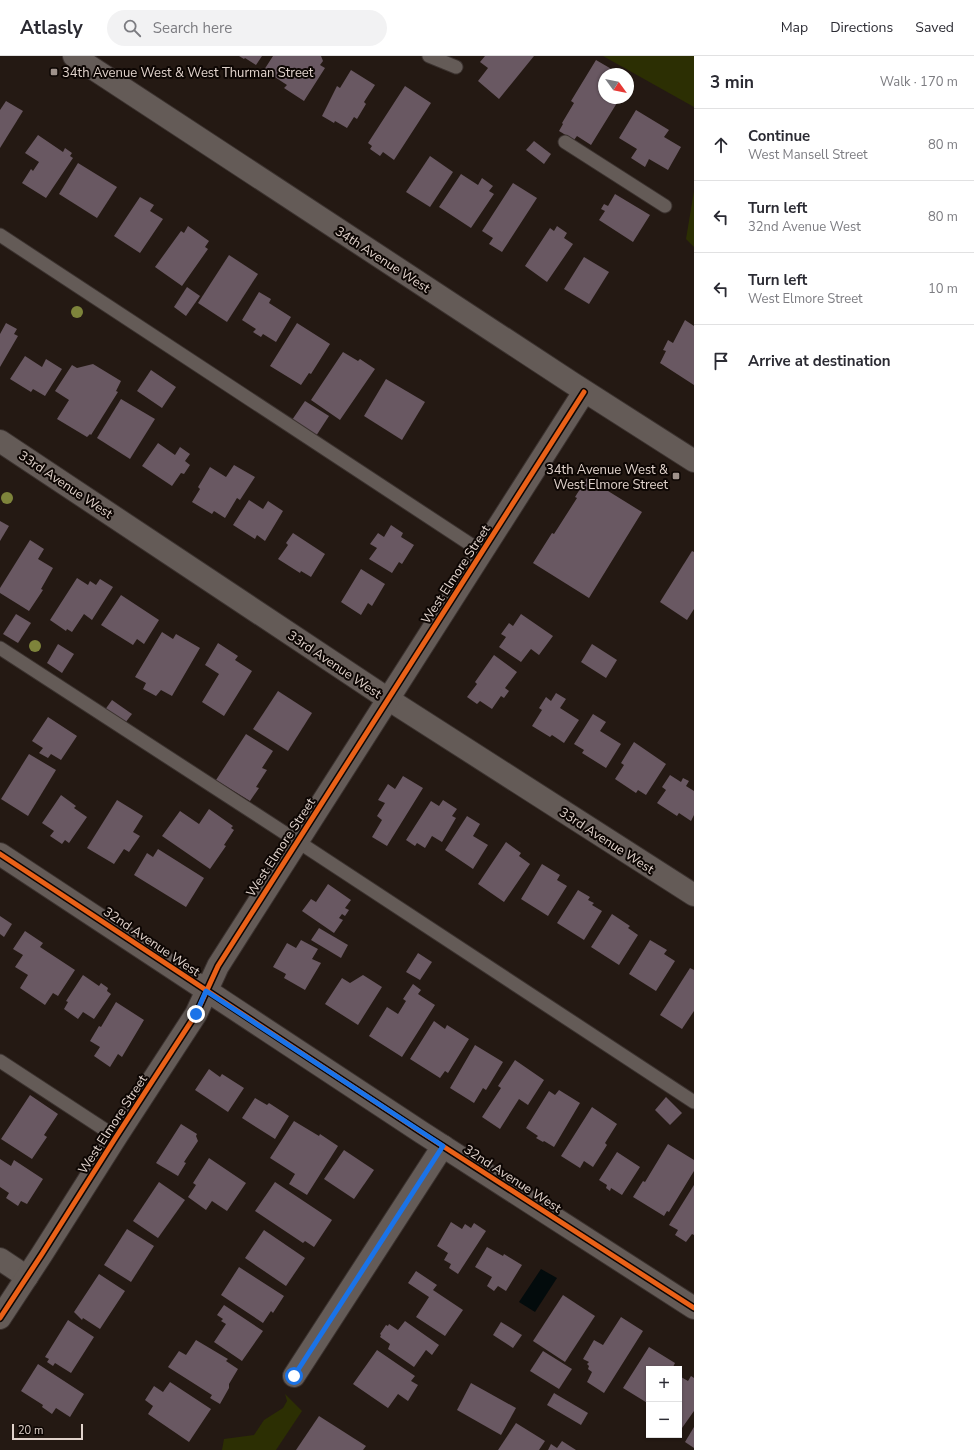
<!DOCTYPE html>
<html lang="en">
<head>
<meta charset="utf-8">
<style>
	body { margin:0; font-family:"Nunito Sans",sans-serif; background:#f2f2f3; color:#2b2b33 }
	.controls { position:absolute; right:12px; bottom:12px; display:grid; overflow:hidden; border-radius:0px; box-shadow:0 1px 3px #0004 }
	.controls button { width:36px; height:36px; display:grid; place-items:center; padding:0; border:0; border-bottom:1px solid #e1e1e2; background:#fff; color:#2b2b33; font:20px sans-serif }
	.compass { position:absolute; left:598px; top:12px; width:36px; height:36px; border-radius:50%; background:#fff; box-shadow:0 1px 3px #0004; rotate:123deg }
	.scale { position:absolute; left:12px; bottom:10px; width:71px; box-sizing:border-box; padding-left:4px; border:2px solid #e1d3cc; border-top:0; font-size:11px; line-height:14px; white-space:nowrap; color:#e1d3cc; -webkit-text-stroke:3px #0d0603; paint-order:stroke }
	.stop { position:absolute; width:12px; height:12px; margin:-9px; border:3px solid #1a73e8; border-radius:50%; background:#fff }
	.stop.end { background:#1a73e8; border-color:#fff; box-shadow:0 1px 4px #0008 }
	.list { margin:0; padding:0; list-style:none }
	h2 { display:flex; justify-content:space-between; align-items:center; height:52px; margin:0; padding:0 16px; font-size:17px }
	h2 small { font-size:13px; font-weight:400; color:#7c7c81 }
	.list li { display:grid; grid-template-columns:26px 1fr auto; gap:12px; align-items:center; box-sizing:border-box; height:72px; padding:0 16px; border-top:1px solid #e1e1e2 }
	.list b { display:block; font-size:15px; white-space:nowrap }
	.list p { margin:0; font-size:13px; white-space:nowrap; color:#7c7c81 }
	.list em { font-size:13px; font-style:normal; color:#7c7c81 }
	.icon { flex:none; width:22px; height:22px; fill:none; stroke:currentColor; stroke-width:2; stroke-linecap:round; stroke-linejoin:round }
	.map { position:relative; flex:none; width:694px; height:1394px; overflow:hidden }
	header { display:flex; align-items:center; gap:24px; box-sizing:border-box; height:56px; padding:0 20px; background:#fff; border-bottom:1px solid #e1e1e2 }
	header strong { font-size:19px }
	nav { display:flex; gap:22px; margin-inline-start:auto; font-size:14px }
	.search { width:280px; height:36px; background:#f2f2f3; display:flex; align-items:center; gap:10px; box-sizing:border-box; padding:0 14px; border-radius:22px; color:#7c7c81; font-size:15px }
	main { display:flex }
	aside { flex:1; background:#fff }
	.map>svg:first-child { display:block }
	.green { fill:#2c2f03 }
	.water { fill:#030b0c }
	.building { fill:#695862 }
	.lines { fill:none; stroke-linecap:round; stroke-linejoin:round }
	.service-casing { stroke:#3b322f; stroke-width:15 }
	.minor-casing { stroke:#3b322f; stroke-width:24 }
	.tertiary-casing { stroke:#3b322f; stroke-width:24 }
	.service { stroke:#645b57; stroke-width:13 }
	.minor { stroke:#645b57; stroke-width:22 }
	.tertiary { stroke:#645b57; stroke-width:22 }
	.cycleway-casing { stroke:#0d0603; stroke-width:8 }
	.cycleway { stroke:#ea6118; stroke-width:5 }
	.tree { fill:#7e843b }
	.route { stroke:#1a73e8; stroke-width:5 }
	.poi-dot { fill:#9f928b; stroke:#0d0603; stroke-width:1.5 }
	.labels { text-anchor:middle; stroke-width:4; stroke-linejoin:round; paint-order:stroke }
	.poi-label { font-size:13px; fill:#e1d3cc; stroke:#0d0603; text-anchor:start }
	.street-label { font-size:13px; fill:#e1d3cc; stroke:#0d0603 }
</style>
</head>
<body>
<header>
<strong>Atlasly</strong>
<div class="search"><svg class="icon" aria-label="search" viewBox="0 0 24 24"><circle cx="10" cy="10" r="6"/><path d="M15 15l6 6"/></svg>Search here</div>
<nav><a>Map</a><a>Directions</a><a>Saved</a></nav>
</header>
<main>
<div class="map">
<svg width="694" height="1394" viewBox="0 0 694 1394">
	<rect width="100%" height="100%" fill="#241913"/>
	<g class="green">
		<path d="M603,0h91v51z"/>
		<path d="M694,135v56l-8,-8z"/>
		<path d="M285,1338l17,17 -26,39h-54l2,-11 30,-4 10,-15 19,-12 4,-7z"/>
	</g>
	<path class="water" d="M541,1213l16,9 -22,34 -16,-10z"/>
	<g class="building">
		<path d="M239,0h23l-6,9 -11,-7 -1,1z"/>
		<path d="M273,0h48l2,5 -3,4 5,3 -21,33 -20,-13 3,-3 -23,-15z"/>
		<path d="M485,0h49l-35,43 -21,-18 10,-13 -8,-6z"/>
		<path d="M596,4l24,14h-16v24h16l-29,47 -14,-9 -3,4 -15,-9 4,-7 -1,-1 12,-20 -3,-2z"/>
		<path d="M351,14l24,15 -11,17 2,2 -9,15 -3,-2 -7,11 -12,-7 -1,2 -12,-7 15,-30 3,2z"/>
		<path d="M405,30l26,17 -37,57 -11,-8 -3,4 -10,-7 2,-3 -4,-3z"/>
		<path d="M6,45l17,10 -23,37v-38z"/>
		<path d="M636,54l33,20 -5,7 17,10 -13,23 -19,-11 -4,8 -14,-9 6,-9 -18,-11z"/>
		<path d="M38,79l25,17 2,-4 7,5 -2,3 3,2 -27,40 -24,-15 9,-14 2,2 6,-9 -14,-9z"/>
		<path d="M534,85l17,13 -7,10 -18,-14z"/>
		<path d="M430,100l23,16 -23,35 -24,-15z"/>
		<path d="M78,107l39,24 -20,31 -38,-24z"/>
		<path d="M461,118l17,11 4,-7 11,8 -4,5 5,3 -23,34 -32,-21z"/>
		<path d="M513,127l24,15 -35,54 -13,-8 4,-6 -11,-7z"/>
		<path d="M615,138l35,21 -17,27 -34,-22 6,-9 -4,-2 3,-5 4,2z"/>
		<path d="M140,141l14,8 -4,6 13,8 -23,34 -26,-17z"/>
		<path d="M188,170l21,15 -4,6 3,2 -26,37 -27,-19 26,-36 3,2z"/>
		<path d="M557,170l10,7 -3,5 9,6 -26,38 -22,-16 25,-38 4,3z"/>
		<path d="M229,199l29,19 -31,48 -29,-19z"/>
		<path d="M584,201l25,15 -20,32 -25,-15z"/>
		<path d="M187,231l13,9 -14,20 -12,-9z"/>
		<path d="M259,236l12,7 -2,4 22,14 -15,25 -13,-8 -2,3 -8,-5 3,-3 -14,-9z"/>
		<path d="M685,264l9,6v59l-34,-22 6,-12 -3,-1 5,-10 5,3z"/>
		<path d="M6,267l11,6 -3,5 4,2 -18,31v-33z"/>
		<path d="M297,267l33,21 -19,30 -2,-1 -8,12 -31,-19z"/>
		<path d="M343,296l15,9 2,-2 15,10 -35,51 -29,-20z"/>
		<path d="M25,300l17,11 4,-8 16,10 -17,27 -12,-7 -2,3 -21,-13z"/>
		<path d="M93,308l28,17 -5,10 2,1 -27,43 -1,-1 -3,3 -30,-18 12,-19 -14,-9 17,-26 5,3z"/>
		<path d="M151,314l25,17 -14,21 -25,-17z"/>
		<path d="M386,323l39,23 -23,38 -38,-24z"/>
		<path d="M121,343l34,20 -25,40 -33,-21z"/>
		<path d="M305,345l24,15 -13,20 -24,-16z"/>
		<path d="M158,387l17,12 5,-8 10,7 -5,7 5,4 -6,9 -3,-1 -9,13 -30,-20z"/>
		<path d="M234,409l21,12 -15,23 -3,-2 -12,20 -11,-7 -2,3 -20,-12 8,-13 -2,-2 12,-20 16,10z"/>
		<path d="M587,422l55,34 -53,86 -56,-35 19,-30 2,1 23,-36 -2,-1z"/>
		<path d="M249,444l14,9 5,-8 15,10 -18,30 -8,-6 -2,4 -22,-14z"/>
		<path d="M0,465l9,5 -9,15z"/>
		<path d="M391,469l12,8 -2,4 13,8 -12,19 -3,-2 -7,11 -23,-14 8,-11 -7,-4 8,-11 6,4z"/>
		<path d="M293,477l32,21 -14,23 -10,-6 -1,2 -22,-14 10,-14 -2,-2z"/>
		<path d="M30,484l14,9 -6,10 15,9 -12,21 2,1 -14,21 -29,-18v-5z"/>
		<path d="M692,495l2,1v57l-7,11 -27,-18z"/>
		<path d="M361,513l24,15 -13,22 -4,-3 -7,12 -20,-13z"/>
		<path d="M77,522l11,7 2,-4 6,4 4,-6 13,8 -21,33 -8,-6 -12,18 -5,-3 -1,2 -16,-11z"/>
		<path d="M121,539l38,25 -15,24 -7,-5 -4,6 -32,-20z"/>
		<path d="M16,558l15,9 -13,20 -15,-9z"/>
		<path d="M521,558l32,22 -14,19 -8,-6 -10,13 -22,-15 7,-10 -5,-3 8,-11 4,3z"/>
		<path d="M162,576l11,7 3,-5 24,14 -28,48 -11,-6 -5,6 -13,-7 3,-6 -11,-6z"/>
		<path d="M218,587l20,13 -3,4 17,11 -28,45 -22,-14 17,-28 -14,-9z"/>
		<path d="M58,588l16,10 -12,19 -15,-10z"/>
		<path d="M592,588l25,16 -11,18 -25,-16z"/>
		<path d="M494,599l23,17 -12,16 4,3 -5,7 -3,-2 -9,13 -12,-8 -3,3 -10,-7 10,-13 -2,-2z"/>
		<path d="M278,635l34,22 -24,38 -35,-22z"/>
		<path d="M556,637l10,6 -6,9 19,12 -15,23 -12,-8 -2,2 -18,-11 10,-16 -3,-2 7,-11 5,4z"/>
		<path d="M112,644l20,14 -10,13 -20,-13z"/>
		<path d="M593,658l13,8 -6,9 21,13 -15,24 -24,-15 2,-3 -10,-6z"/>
		<path d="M48,661l29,19 -16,24 -10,-6 -3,4 -9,-5 4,-5 -11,-7z"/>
		<path d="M246,678l27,17 -11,17 5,2 -11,17 3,1 -9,13 -34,-21z"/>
		<path d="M634,686l32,22 -20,31 -8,-5 -2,3 -21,-14 9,-14 -3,-2z"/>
		<path d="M29,698l27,16 -28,46 -27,-17z"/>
		<path d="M670,719l11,7 2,-4 6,3 -3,5 8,5v24l-3,6 -12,-8 -2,3 -20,-13 9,-13 -4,-3z"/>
		<path d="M403,720l20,12 -36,58 -15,-9 10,-17 -5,-4 8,-13 -7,-3 10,-16 7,5z"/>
		<path d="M61,739l15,11 -2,2 13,9 -18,26 -4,-3 -3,4 -12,-8 4,-5 -12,-8z"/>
		<path d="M117,744l26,16 -10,16 7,4 -11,16 -5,-3 -10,15 -27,-16z"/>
		<path d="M443,744l14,9 -5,7 4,2 -14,24 -10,-6 -7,12 -8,-5 -2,3 -9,-6 25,-39 8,5z"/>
		<path d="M209,753l24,17 -2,2 3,2 -10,15 2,1 -16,23 -48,-33 18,-25 19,13z"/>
		<path d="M467,760l13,8 -7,12 15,9 -15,24 -28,-19z"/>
		<path d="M506,786l15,11 -2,3 11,8 -26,38 -26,-18z"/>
		<path d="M158,793l46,29 -18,29 -52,-32 13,-22 6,4z"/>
		<path d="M542,808l18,11 -3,5 10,6 -19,30 -27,-17z"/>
		<path d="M328,828l23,16 -6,8 4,2 -4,6 -3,-2 -3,4 4,2 -9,13 -32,-22 9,-12 5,3z"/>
		<path d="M578,834l12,7 -2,3 6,3 -2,2 10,6 -18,29 -27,-17z"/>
		<path d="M612,858l18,12 -2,2 10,7 -19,30 -28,-18z"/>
		<path d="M0,860l12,8 -8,13 -4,-3z"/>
		<path d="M319,872l29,17 -7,13 -30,-18z"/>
		<path d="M25,875l18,12 -3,4 35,23 -17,26 -5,-3 -8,12 -25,-17 8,-13 -13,-8 8,-12 -10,-6z"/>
		<path d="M301,884l17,9 -6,10 9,4 -16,27 -21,-12 2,-4 -13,-7 14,-24 9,5z"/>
		<path d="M650,884l17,10 -3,4 11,7 -19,30 -27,-17z"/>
		<path d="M418,897l14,9 -12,18 -14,-8z"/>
		<path d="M690,912l4,2v41l-12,18 -22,-14z"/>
		<path d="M83,919l16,11 2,-3 7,5 -1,3 4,3 -17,25 -11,-7 -5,7 -14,-10 4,-7 -2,-1z"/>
		<path d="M363,919l19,12 -24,38 -33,-21 17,-26 8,5z"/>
		<path d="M413,928l8,6 -3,4 17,11 -33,52 -33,-21 18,-29 11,7 8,-13 -3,-2z"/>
		<path d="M116,946l28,18 -22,37 -4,-3 -8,13 -16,-11 6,-9 -10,-6 9,-15 2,1z"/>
		<path d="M434,965l11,8 2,-4 22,14 -21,34 -3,-2 -5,7 -30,-19z"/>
		<path d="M475,989l28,17 -17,28 -3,-2 -9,15 -24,-15z"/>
		<path d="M515,1004l29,20 -16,25 -9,-6 -19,30 -18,-12 19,-29 -3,-2z"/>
		<path d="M209,1013l11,8 2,-3 22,14 -16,24 -33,-22z"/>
		<path d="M559,1034l21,13 -26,44 -10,-6 -1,1 -7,-4 2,-2 -12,-8 23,-37 6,4z"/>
		<path d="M30,1039l28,19 -14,21 3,2 -15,22 -31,-20z"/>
		<path d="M666,1041l16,16 -12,12 -15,-15z"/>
		<path d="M255,1042l12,7 2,-2 20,13 -14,23 -33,-21z"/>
		<path d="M592,1051l25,17 -12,19 2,2 -14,22 -9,-6 -4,7 -19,-12z"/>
		<path d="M294,1065l25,15 1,-2 18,12 -31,49 -18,-11 6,-10 -25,-16z"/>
		<path d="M181,1068l16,10 -1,2 2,5 -14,21 2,1 -8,13 -22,-13z"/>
		<path d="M668,1088l26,16v11l-25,41 -2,-1 -3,5 -31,-19 10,-16 2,1z"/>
		<path d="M344,1094l30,20 -20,29 -30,-20z"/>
		<path d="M617,1096l23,15 -18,28 -11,-7 -1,3 -4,-3 1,-3 -8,-5z"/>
		<path d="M209,1102l37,25 -19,28 -15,-10 -6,9 -18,-13 8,-12 -3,-2z"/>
		<path d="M0,1103l11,7 3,-6 29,19 -16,25 -6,-3 -3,5 -12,-8 3,-5 -9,-6z"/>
		<path d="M159,1126l26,18 -27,38 -25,-17z"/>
		<path d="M275,1126l57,38 -18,27 -9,-6 -2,2 -48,-32z"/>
		<path d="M694,1129v50l-2,-1 -6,8 -11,-7 3,-5 -9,-5z"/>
		<path d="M451,1166l11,7 3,-5 6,4 3,-5 12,8 -28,43 -9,-6 2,-4 -7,-4 4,-7 -11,-7z"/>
		<path d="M127,1173l27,17 -23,36 -27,-17z"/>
		<path d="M264,1174l41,28 -19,28 -41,-28z"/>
		<path d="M487,1191l16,9 1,-2 18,11 -16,26 -8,-5 -4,5 -7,-5 5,-9 -17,-10z"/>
		<path d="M239,1211l45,29 -11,17 -2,-2 -8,12 -42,-28z"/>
		<path d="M416,1215l21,14 -4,5 30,20 -18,26 -29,-19 13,-20 -21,-14z"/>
		<path d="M99,1218l26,17 -25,38 -17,-11 -1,2 -8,-8z"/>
		<path d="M563,1239l32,21 -30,46 -32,-21z"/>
		<path d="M224,1249l39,26 -21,30 -28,-19 12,-18 -5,-3 2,-2 -6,-4z"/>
		<path d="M621,1261l22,14 -39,62 -17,-11 5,-10 -4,-3 1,-3 -2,-2 2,-2 -6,-3 11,-19 9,5z"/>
		<path d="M68,1264l26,17 -23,36 -16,-10 -2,3 -6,-4 2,-3 -4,-2z"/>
		<path d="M405,1265l34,24 -7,10 -6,-5 -12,17 -26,-18 2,-5 -10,-7 1,-2 -1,-1 6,-9 2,1 1,-2 9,6z"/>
		<path d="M501,1266l21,13 -9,13 -20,-13z"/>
		<path d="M196,1284l32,19 -2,2 12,8 -9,15v4l-9,16 -10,-6 2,-3 -44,-28 11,-16 7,4z"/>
		<path d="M649,1291l26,16 -3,6h-23v35l-26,-16z"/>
		<path d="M377,1294l38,26 -4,5 7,4 -10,16 -10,-7 -10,14 -35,-24z"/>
		<path d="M543,1295l29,18 -13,20 -29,-18z"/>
		<path d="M38,1308l46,30 -14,23 -14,-9 -4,6 -10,-7 1,-2 -22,-14z"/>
		<path d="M691,1320l3,2v33l-12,17 -2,-1 -1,2v-48l2,-4 7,4z"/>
		<path d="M170,1326l41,27 -22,33 -41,-28 5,-8 -8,-6 9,-14 9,6z"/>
		<path d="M471,1327l45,25 -15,27 -44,-25z"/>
		<path d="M554,1337l34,20 -7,12 -34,-20z"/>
		<path d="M319,1360l47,30 -3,4h-67z"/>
		<path d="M516,1367l29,18 -6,9h-41z"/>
		<path d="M694,1371v21l-9,-6z"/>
		<path d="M562,1385l14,9h-28l3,-6 6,4z"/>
	</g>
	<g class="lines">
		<g class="service-casing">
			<g id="service">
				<path d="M429,0l27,11"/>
				<path d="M565,86l100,64"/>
				<path d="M0,179l482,317"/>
				<path d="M0,592l297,193 397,261"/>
				<path d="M0,1005l116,76"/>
			</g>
		</g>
		<g class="minor-casing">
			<g id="minor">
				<path d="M0,385l388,258 306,196"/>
				<path d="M0,798l421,278 273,176"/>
				<path d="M0,1203l27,18"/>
				<path d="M0,1262l42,-64 74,-117 80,-123 22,-48 366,-574"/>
				<path d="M294,1320l149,-230"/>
			</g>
		</g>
		<g class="tertiary-casing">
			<path id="tertiary" d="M74,0l498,327 122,78"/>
		</g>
		<use href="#service" class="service"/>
		<use href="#minor" class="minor"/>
		<use href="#tertiary" class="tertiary"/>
		<g class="cycleway-casing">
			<g id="cycleway">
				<path d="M0,798l421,278 273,176"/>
				<path d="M0,1262l42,-64 74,-117 80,-123 22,-48 366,-574"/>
			</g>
		</g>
		<use href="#cycleway" class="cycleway"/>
	</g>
	<g class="tree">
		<circle cx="77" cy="256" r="6"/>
		<circle cx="7" cy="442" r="6"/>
		<circle cx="35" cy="590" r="6"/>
	</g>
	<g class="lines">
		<path class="route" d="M196,958l10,-23 237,155 -149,230"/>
	</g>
	<g class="poi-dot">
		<rect x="50" y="12" width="8" height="8" rx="2"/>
		<rect x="672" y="416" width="8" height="8" rx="2"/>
	</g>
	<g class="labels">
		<g class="poi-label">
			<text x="62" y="21">34th Avenue West &amp; West Thurman Street</text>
			<text x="668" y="418" text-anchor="end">34th Avenue West &amp;<tspan x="668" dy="15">West Elmore Street</tspan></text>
		</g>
		<g class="street-label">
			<text transform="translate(383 203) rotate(33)" y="5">34th Avenue West</text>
			<text transform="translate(66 428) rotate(34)" y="5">33rd Avenue West</text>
			<text transform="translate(455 518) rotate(-57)" y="5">West Elmore Street</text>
			<text transform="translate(335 608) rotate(34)" y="5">33rd Avenue West</text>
			<text transform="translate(607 784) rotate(33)" y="5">33rd Avenue West</text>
			<text transform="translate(280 791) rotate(-57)" y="5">West Elmore Street</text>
			<text transform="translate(152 885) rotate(34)" y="5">32nd Avenue West</text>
			<text transform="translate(112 1068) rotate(-57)" y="5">West Elmore Street</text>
			<text transform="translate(513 1122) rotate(33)" y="5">32nd Avenue West</text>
		</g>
	</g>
</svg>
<div class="controls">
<button>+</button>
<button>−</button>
</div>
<svg class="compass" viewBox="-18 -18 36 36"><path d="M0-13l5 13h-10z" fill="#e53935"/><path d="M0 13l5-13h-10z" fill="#7c7c81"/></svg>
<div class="scale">20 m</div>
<div class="stop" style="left:294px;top:1320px"></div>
<div class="stop end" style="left:196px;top:958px"></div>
</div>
<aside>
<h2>3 min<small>Walk · 170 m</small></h2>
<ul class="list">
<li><svg class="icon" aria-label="ahead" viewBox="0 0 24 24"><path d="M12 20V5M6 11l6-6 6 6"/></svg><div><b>Continue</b><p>West Mansell Street</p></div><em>80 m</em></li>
<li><svg class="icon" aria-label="left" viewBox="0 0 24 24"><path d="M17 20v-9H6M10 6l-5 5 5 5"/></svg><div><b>Turn left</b><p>32nd Avenue West</p></div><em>80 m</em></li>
<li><svg class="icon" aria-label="left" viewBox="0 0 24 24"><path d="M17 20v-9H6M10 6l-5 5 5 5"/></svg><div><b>Turn left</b><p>West Elmore Street</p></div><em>10 m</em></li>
<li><svg class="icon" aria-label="arrive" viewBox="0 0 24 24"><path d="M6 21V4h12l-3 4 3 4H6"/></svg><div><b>Arrive at destination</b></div></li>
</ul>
</aside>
</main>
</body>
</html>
